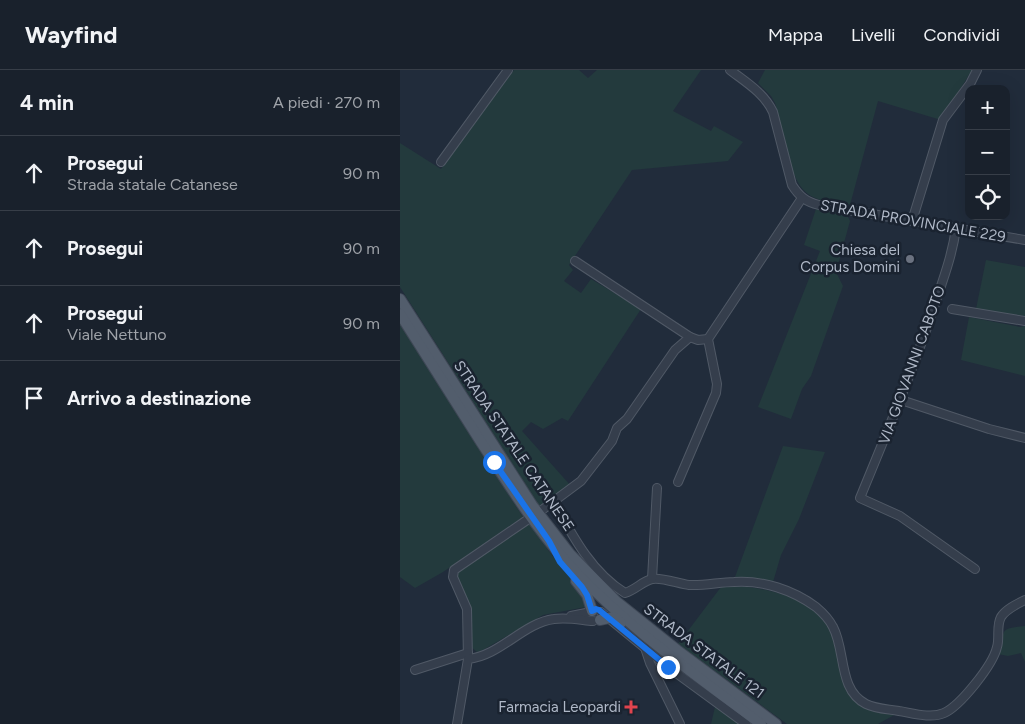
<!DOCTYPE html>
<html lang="it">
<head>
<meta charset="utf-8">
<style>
	body { margin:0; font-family:Figtree,sans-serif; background:#222934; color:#f1f3f6 }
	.controls { position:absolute; right:15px; top:15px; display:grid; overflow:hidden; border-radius:10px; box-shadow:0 5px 20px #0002 }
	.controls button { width:45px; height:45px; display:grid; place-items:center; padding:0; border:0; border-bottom:1px solid #373e48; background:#19212c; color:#f1f3f6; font:25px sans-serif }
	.stop { position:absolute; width:15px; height:15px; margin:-11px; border:4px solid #1a73e8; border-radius:50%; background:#fff }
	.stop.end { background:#1a73e8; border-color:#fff; box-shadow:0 1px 5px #0008 }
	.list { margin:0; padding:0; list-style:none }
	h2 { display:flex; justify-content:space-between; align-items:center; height:65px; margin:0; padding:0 20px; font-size:21px }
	h2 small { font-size:16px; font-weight:400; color:#9fa3a9 }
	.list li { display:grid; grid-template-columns:32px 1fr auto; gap:15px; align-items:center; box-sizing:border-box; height:75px; padding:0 20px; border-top:1px solid #373e48 }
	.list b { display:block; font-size:19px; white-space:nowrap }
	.list p { margin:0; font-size:16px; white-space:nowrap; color:#9fa3a9 }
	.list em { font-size:16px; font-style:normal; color:#9fa3a9 }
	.icon { flex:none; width:28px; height:28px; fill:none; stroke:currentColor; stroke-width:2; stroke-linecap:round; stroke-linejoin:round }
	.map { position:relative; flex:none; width:625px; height:654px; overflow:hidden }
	header { display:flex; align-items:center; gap:30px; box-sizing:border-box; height:70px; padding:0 25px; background:#19212c; border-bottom:1px solid #373e48 }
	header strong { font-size:24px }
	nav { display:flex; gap:28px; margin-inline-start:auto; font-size:18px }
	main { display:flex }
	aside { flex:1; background:#19212c }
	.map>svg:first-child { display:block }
	.green { fill:#233a3d }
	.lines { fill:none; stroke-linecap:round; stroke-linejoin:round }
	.minor-casing { stroke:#505966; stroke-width:10 }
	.major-casing { stroke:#3e4755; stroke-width:12 }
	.minor { stroke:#353e4c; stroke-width:8 }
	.major { stroke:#525d6c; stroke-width:10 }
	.route { stroke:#1a73e8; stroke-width:6 }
	.worship-dot { fill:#6b7280; stroke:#1a2330; stroke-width:2 }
	.health-dot { fill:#e0444e; stroke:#1a2330; stroke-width:2 }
	.labels { text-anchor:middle; stroke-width:5; stroke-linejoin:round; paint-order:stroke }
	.street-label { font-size:15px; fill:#b0b9c8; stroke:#1a2330 }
	.poi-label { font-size:15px; fill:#b0b9c8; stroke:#1a2330; text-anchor:end }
</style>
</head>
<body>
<header>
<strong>Wayfind</strong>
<nav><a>Mappa</a><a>Livelli</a><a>Condividi</a></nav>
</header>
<main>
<aside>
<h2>4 min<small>A piedi · 270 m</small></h2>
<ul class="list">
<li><svg class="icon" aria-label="ahead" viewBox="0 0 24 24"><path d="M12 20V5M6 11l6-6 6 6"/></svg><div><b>Prosegui</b><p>Strada statale Catanese</p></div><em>90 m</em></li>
<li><svg class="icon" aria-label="ahead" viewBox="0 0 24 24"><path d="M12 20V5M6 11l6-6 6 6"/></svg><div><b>Prosegui</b></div><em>90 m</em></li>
<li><svg class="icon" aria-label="ahead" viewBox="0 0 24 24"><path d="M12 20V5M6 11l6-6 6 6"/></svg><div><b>Prosegui</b><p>Viale Nettuno</p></div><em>90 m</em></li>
<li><svg class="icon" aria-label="arrive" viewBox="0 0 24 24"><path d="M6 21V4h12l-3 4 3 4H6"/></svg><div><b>Arrivo a destinazione</b></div></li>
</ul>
</aside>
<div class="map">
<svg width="625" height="654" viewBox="0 0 625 654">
	<rect width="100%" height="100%" fill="#212c3b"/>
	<g class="green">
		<path d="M114,0h65l9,8 9,-8h104l-28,41 38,20 3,-5 29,16 -15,19 -96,9 -63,95 4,5 -9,11 17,12 10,-14 50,30 -73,112 -6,-3 -19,11 -12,-7 -9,9 49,55 -7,5 -8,2 -1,3 -16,10 -139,-219v-144l41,26 51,-75h4z"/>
		<path d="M365,0h207l-31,50 -63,-19 -28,104 -2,2c-12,-3 -26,-5 -37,-11 -24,-13 -28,-69 -36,-93l-4,-7 -13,-13z"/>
		<path d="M416,139l31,6 3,6 -14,51 7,14 -32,90 -9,13 -11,30 -33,-12 62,-156 -16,-6z"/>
		<path d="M586,190l39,7v49l-49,-7z"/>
		<path d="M569,247l51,10 5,-1v50l-64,-16z"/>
		<path d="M0,253l123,194 -80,55 -28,16 -15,-11z"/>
		<path d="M383,376l42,6 -26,67 -18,36 -8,27 -38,-5z"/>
		<path d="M128,452l14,16 6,12 34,41 4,16 -43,8 -60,35 -6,2 -6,-5 -2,-42 -11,-25v-8z"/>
		<path d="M336,516c32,2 77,12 94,43 4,7 7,17 9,25 3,13 1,26 9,37 5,6 39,19 48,23l-18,10h-91l-109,-80 43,-57z"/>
		<path d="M625,556v36l-4,-9 -13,3 -10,-2c8,-24 -1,-25 27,-28z"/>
		<path d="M315,637l24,17h-28z"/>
	</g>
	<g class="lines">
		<g class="minor-casing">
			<g id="minor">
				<path d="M330,0c17,13 34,23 43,42l19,73c7,11 14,17 27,20l206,35"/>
				<path d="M41,92l67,-92"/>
				<path d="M512,151l31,-101 27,-36 7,-14"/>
				<path d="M556,158c-4,30 -15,57 -24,85 -21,63 -47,124 -72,185l40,18 75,53"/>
				<path d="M175,191l115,76 8,3 10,-1"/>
				<path d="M552,239l73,12"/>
				<path d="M501,330l88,29 36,9"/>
				<path d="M278,412l38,-89 1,-9 -9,-45 94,-141"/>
				<path d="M154,432c18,33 37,70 71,91 10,-3 18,-12 27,-14 10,-2 27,5 37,6 15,1 31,-3 45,-3 29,-2 59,8 82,25 6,5 13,12 17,20 13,24 5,63 33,77 10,5 22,5 33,7 13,2 32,8 45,2 16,-7 49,-48 53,-66 3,-9 -1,-21 4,-30 5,-8 16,-13 24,-17"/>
				<path d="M142,440l39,-29 31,-40 5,-13 10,-9 48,-69 15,-13"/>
				<path d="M252,509l5,-91"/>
				<path d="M201,542l67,55 78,57"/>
				<path d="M171,546l20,-4"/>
				<path d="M245,578l5,15 30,61"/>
				<path d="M68,589l-1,-50 -14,-32 1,-7 73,-50"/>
				<path d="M15,600l53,-17"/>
				<path d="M57,654l11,-65c32,-3 55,-36 86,-40 13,-2 27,1 39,2"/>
			</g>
		</g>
		<g class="major-casing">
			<g id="major">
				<path d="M0,229l132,206 38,49 47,48 60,48 99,74"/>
				<path d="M0,244c27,43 54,86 81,128 26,40 52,82 83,117 57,64 129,114 197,165"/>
				<path d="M176,511l11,14 5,16"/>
				<path d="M200,550l14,-3 7,6"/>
			</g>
		</g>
		<use href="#minor" class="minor"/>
		<use href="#major" class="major"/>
	</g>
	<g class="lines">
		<path class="route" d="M94,392l55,79 11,21 22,25 5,8 5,16 4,-2 3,1 69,57"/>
	</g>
	<circle class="worship-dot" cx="510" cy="189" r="5"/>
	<path class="health-dot" d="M228.5 629.5h5v5h5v5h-5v5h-5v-5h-5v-5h5z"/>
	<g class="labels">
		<g class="street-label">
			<text transform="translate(513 151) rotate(10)" y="5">STRADA PROVINCIALE 229</text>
			<text transform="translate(512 295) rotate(-70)" y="5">VIA GIOVANNI CABOTO</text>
			<text transform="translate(114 376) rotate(56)" y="5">STRADA STATALE CATANESE</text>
			<text transform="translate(304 581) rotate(37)" y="5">STRADA STATALE 121</text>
		</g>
		<g class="poi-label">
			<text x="500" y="185">Chiesa del<tspan x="500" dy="17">Corpus Domini</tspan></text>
			<text x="221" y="642">Farmacia Leopardi</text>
		</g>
	</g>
</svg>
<div class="controls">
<button>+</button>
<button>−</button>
<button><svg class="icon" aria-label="locate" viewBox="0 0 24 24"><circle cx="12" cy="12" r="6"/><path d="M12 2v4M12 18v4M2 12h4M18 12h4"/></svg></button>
</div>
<div class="stop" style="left:94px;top:392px"></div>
<div class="stop end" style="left:268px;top:597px"></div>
</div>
</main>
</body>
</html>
